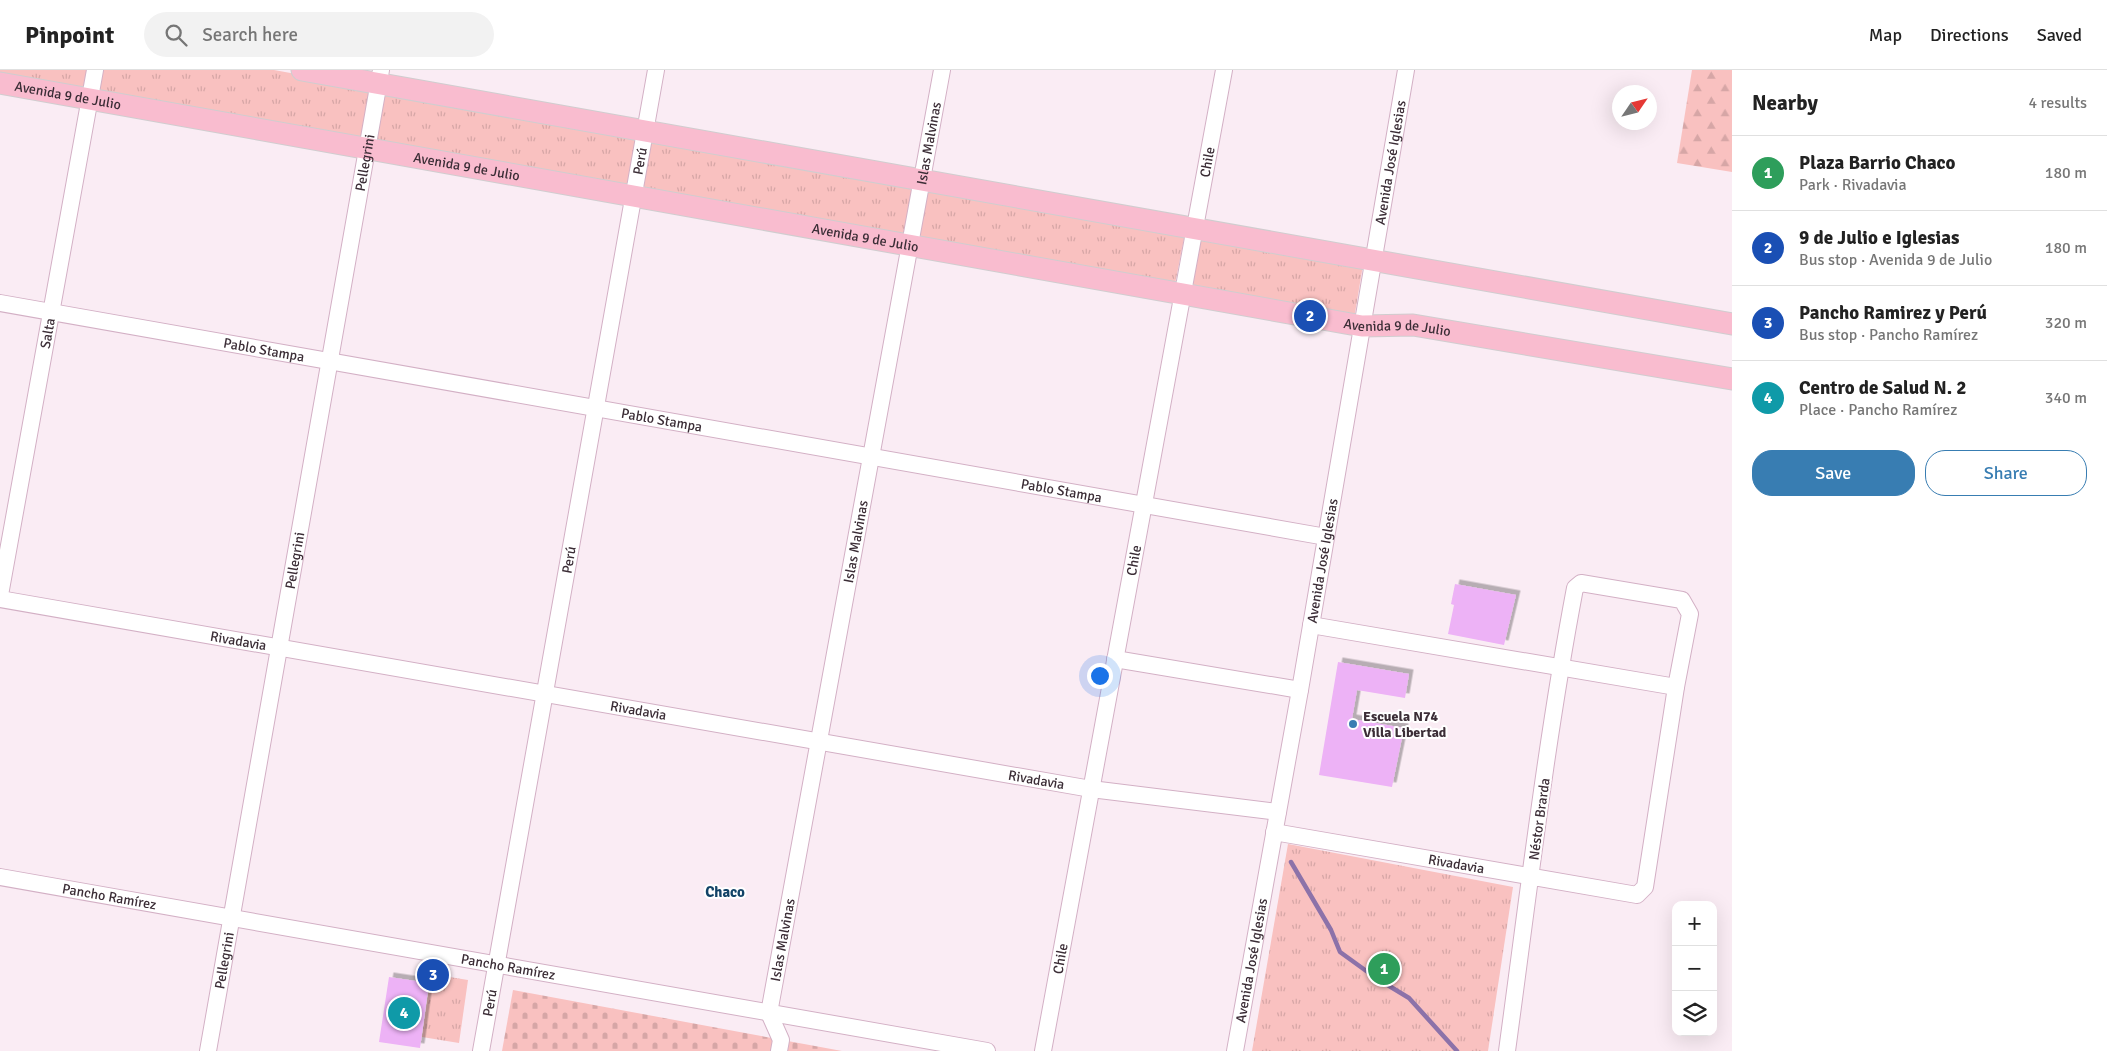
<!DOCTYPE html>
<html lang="en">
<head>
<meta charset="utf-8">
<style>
	body { margin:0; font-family:Signika,sans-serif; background:#f2f2f2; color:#222 }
	.controls { position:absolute; right:15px; bottom:15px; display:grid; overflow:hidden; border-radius:10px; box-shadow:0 5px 20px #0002 }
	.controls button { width:45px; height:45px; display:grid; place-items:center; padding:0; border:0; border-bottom:1px solid #e0e0e0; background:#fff; color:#222; font:25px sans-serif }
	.compass { position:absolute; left:1612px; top:15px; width:45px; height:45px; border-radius:50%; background:#fff; box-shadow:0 5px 20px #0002; rotate:55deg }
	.you { position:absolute; left:1099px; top:605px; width:18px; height:18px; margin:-12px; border:4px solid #fff; border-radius:50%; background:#1a73e8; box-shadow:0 0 0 8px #1a73e833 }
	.badge { display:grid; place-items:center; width:32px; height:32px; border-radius:50%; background:#387db2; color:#fff; font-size:16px; font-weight:700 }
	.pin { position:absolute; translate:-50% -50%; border:2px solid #fff; box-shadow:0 1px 5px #0006 }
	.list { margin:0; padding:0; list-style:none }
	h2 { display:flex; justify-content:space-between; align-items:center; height:65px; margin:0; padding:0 20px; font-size:21px }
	h2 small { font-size:16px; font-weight:400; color:#767676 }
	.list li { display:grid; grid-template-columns:32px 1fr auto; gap:15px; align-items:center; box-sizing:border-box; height:75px; padding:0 20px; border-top:1px solid #e0e0e0 }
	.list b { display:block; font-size:19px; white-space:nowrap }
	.list p { margin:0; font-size:16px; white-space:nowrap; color:#767676 }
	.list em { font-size:16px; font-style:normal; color:#767676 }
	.actions { display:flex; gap:10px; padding:15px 20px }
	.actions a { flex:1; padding:11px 0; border:1px solid #387db2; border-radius:20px; text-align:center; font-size:18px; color:#387db2 }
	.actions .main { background:#387db2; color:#fff }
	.icon { flex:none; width:28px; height:28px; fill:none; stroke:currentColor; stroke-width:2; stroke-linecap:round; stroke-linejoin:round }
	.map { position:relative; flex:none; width:1732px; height:981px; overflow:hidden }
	header { display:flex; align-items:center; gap:30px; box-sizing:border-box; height:70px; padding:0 25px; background:#fff; border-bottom:1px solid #e0e0e0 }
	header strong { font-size:24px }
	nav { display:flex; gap:28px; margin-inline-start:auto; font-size:18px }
	.search { width:350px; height:45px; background:#f2f2f2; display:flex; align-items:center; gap:12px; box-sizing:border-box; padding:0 18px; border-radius:28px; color:#767676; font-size:19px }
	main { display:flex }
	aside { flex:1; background:#fff }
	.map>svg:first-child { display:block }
	.grass { fill:url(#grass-tufts) }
	.forest { fill:url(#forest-firs) }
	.cemetery { fill:url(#cemetery-stones) }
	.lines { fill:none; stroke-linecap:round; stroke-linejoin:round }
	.stream { stroke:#8c72a9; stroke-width:4.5 }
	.building { fill:#edb2f6; filter:url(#shadow) }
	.minor-casing { stroke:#d3b0c5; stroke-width:18 }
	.major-casing { stroke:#d0cdcf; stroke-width:23 }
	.minor { stroke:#fff; stroke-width:16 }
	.major { stroke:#f9bccf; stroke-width:21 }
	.poi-dot { fill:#387db2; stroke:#fff; stroke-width:2 }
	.labels { text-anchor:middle; stroke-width:4; stroke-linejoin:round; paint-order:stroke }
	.street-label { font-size:14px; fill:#3b2d36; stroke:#fff }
	.poi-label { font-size:14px; font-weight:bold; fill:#3b2d36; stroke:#fff; text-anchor:start }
	.neighbourhood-label { font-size:15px; font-weight:bold; fill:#124367; stroke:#fff }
</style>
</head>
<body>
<header>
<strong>Pinpoint</strong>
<div class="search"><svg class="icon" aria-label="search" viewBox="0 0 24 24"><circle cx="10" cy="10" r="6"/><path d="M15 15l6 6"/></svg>Search here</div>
<nav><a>Map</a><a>Directions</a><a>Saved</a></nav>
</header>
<main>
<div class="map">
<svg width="1732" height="981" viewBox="0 0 1732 981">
	<defs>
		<pattern id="grass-tufts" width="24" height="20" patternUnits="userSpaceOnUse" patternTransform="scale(1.25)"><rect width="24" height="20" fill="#f9c1c0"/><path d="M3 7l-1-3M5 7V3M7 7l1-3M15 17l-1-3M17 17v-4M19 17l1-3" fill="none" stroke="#d6a6a6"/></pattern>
		<pattern id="forest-firs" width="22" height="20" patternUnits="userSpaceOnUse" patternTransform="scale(1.25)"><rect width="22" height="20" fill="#f9c1c0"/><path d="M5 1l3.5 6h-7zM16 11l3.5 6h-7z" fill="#d6a6a6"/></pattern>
		<pattern id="cemetery-stones" width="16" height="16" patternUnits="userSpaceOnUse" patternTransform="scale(1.25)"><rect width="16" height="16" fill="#f9c1c0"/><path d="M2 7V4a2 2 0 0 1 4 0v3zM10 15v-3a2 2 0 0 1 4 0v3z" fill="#d6a6a6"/></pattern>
		<filter id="shadow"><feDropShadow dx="4.5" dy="-4.5" stdDeviation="0" flood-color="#0004"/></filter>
	</defs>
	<rect width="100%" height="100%" fill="#faecf4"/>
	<g class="grass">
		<path d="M0,0h88l-4,20 -84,-15z"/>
		<path d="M101,0h173l99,18 -10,54 -266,-48z"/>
		<path d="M383,21l254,46 -8,51 -255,-45z"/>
		<path d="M650,68l263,48 -9,51 -261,-46z"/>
		<path d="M926,118l259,46 -10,50 -256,-44z"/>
		<path d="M1201,167l162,28 -9,54 -162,-31z"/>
		<path d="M1288,774l225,43 -25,164h-236z"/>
		<path d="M431,904l37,6 -9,63 -37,-6z"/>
	</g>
	<path class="forest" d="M1692,0h40v102l-55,-9z"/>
	<path class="cemetery" d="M513,920l329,61h-340z"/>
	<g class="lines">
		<path class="stream" d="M1291,792l40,68 9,22 36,26 33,20 48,53"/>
	</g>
	<g class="building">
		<path d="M1455,514l61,11 -12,50 -56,-11 6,-29 -3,-1z"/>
		<path d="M1338,592l71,12 -4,24 -48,-8 -5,29 52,9 -12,59 -73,-12z"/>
		<path d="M389,907l40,6 -9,65 -41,-6z"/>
	</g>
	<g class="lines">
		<g class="minor-casing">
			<g id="minor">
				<path id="s1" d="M0,233l1326,234"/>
				<path id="s2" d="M0,525l95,-525"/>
				<path id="s3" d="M0,529l1091,190 187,23"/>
				<path d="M1311,555l365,62"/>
				<path d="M1115,589l185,31"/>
				<path id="s4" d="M1274,762l363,63 8,-8 31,-200 14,-73 -8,-14 -101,-17 -6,5c-29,153 -47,309 -68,463"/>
				<path id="s5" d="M0,807l987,174"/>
				<path id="s6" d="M208,981l173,-981"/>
				<path id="s7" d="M481,981l175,-981"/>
				<path id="s8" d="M779,981l2,-11 -12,-27 173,-943"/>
				<path id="s9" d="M1043,981l181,-981"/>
				<path id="s10" d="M1235,981l65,-361 106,-620"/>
			</g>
		</g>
		<g class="major-casing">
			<g id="major">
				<path d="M302,0l1430,254"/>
				<path id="s11" d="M0,13l1362,243 51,-1 319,54"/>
			</g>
		</g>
		<use href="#minor" class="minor"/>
		<use href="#major" class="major"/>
	</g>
	<circle class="poi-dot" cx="1353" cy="654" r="5"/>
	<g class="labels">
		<g class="street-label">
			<text dy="5" stroke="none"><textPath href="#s11" startOffset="69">Avenida 9 de Julio</textPath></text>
			<text dy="5" stroke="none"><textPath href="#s8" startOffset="925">Islas Malvinas</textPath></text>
			<text dy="5" stroke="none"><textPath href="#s6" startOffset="902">Pellegrini</textPath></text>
			<text dy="5" stroke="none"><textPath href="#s7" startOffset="904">Perú</textPath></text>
			<text dy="5" stroke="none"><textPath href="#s9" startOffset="904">Chile</textPath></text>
			<text dy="5" stroke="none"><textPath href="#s10" startOffset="902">Avenida José Iglesias</textPath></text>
			<text dy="5" stroke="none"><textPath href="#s11" startOffset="474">Avenida 9 de Julio</textPath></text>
			<text dy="5" stroke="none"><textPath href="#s11" startOffset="879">Avenida 9 de Julio</textPath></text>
			<text dy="5" stroke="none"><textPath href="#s11" startOffset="1419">Avenida 9 de Julio</textPath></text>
			<text dy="5" stroke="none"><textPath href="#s2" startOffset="266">Salta</textPath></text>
			<text dy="5" stroke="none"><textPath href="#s1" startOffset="268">Pablo Stampa</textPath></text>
			<text dy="5" stroke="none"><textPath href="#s1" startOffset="672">Pablo Stampa</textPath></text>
			<text dy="5" stroke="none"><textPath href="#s1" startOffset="1078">Pablo Stampa</textPath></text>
			<text dy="5" stroke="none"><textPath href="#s8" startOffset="520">Islas Malvinas</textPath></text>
			<text dy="5" stroke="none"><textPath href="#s6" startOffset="498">Pellegrini</textPath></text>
			<text dy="5" stroke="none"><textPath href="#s7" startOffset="499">Perú</textPath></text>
			<text dy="5" stroke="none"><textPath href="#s9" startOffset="499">Chile</textPath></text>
			<text dy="5" stroke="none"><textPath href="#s10" startOffset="498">Avenida José Iglesias</textPath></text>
			<text dy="5" stroke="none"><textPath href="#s3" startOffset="242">Rivadavia</textPath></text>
			<text dy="5" stroke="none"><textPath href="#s3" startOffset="648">Rivadavia</textPath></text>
			<text dy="5" stroke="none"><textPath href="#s3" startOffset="1052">Rivadavia</textPath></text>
			<text transform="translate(1539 749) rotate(-82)" y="5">Néstor Brarda</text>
			<text dy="5" stroke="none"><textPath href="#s4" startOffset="185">Rivadavia</textPath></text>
			<text dy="5" stroke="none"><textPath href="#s5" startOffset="111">Pancho Ramírez</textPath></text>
			<text dy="5" stroke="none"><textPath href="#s8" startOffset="115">Islas Malvinas</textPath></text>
			<text dy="5" stroke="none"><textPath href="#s6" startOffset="92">Pellegrini</textPath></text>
			<text dy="5" stroke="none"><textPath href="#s9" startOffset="94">Chile</textPath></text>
			<text dy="5" stroke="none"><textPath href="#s10" startOffset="92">Avenida José Iglesias</textPath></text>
			<text dy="5" stroke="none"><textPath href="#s5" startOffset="516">Pancho Ramírez</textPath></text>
			<text dy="5" stroke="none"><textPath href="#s7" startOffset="49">Perú</textPath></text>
		</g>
		<g class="poi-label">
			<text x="1363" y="651">Escuela N74<tspan x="1363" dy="16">Villa Libertad</tspan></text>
		</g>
		<g class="neighbourhood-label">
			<text x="725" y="827">Chaco</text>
		</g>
	</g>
</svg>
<div class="controls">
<button>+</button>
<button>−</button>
<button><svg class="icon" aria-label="layers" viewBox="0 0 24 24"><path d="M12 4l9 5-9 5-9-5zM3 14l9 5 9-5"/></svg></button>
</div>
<svg class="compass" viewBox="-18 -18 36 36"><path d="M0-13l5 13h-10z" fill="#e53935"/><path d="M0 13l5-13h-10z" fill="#767676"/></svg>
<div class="you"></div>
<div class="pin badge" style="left:1384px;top:899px;background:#2e9e5b">1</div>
<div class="pin badge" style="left:1310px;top:246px;background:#1a4fb4">2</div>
<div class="pin badge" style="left:433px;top:905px;background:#1a4fb4">3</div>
<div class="pin badge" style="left:404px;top:943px;background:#0f9aa8">4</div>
</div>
<aside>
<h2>Nearby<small>4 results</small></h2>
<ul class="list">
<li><span class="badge" style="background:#2e9e5b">1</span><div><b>Plaza Barrio Chaco</b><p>Park · Rivadavia</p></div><em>180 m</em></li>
<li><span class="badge" style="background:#1a4fb4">2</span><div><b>9 de Julio e Iglesias</b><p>Bus stop · Avenida 9 de Julio</p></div><em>180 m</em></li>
<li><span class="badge" style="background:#1a4fb4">3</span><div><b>Pancho Ramirez y Perú</b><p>Bus stop · Pancho Ramírez</p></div><em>320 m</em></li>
<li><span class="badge" style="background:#0f9aa8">4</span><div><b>Centro de Salud N. 2</b><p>Place · Pancho Ramírez</p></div><em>340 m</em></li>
</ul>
<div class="actions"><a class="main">Save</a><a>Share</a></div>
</aside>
</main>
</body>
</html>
